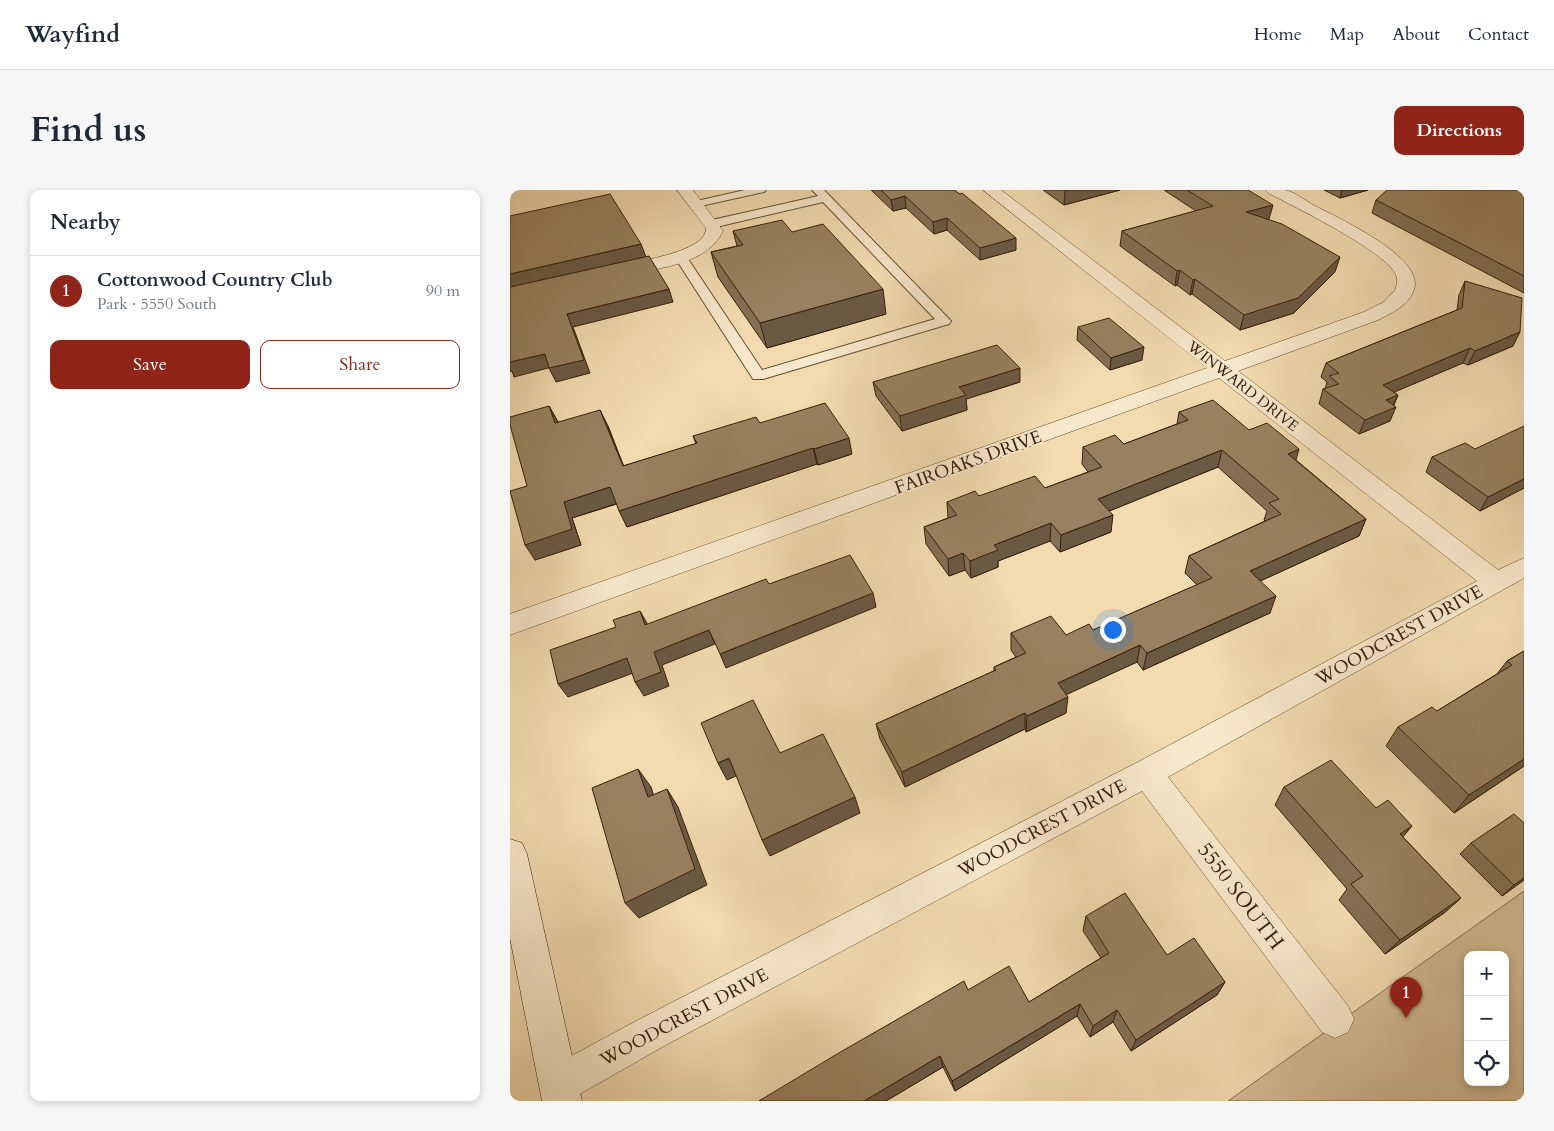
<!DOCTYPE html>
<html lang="en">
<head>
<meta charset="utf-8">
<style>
	body { margin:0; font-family:Cardo,serif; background:#f6f6f7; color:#1f2937 }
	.controls { position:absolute; right:15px; bottom:15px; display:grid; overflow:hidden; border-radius:10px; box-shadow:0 2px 8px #0003 }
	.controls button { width:45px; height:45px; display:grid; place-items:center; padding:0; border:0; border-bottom:1px solid #e0e1e3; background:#fff; color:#1f2937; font:25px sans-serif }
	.you { position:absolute; left:602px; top:439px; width:18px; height:18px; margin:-12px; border:4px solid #fff; border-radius:50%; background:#1a73e8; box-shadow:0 0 0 8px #1a73e833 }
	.badge { display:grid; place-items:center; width:32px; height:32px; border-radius:50%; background:#8f2418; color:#fff; font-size:16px; font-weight:700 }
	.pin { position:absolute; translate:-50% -41px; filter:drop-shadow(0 1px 2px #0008) }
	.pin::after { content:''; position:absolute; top:26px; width:18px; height:15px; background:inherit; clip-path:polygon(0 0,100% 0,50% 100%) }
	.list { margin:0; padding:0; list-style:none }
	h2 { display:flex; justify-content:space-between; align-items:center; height:65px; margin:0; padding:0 20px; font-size:21px }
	h2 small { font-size:16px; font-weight:400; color:#747a83 }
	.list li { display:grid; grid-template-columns:32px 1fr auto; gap:15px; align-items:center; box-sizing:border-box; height:70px; padding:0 20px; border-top:1px solid #e0e1e3 }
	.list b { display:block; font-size:19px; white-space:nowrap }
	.list p { margin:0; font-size:16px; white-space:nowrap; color:#747a83 }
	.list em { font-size:16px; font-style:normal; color:#747a83 }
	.actions { display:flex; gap:10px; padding:15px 20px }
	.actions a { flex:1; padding:11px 0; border:1px solid #8f2418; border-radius:10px; text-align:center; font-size:18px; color:#8f2418 }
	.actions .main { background:#8f2418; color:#fff }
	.icon { flex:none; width:28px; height:28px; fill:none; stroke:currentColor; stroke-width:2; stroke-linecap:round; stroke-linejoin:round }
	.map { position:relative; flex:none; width:1014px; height:911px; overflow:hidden; border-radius:10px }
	header { display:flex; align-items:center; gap:30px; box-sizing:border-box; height:70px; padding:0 25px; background:#fff; border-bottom:1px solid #e0e1e3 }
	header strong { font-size:24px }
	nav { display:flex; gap:28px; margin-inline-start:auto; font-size:18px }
	.intro { display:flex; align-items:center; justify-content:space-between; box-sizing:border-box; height:120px; padding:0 30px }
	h1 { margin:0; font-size:35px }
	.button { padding:12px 22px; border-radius:10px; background:#8f2418; color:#fff; font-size:18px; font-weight:700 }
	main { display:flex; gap:30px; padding:0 30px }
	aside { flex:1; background:#fff; border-radius:10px; box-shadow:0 2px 8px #0003 }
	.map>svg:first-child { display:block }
	.green { fill:#d3bb93; stroke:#846e4e; fill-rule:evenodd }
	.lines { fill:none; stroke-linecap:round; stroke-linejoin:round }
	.lane-casing { stroke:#654f33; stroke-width:2 }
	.street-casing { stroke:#654f33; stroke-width:1 }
	.secondary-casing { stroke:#36200a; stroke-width:1 }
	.lane { fill:#f7e8cb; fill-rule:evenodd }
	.street { fill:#f7e8cb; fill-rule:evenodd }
	.secondary { fill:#f7e8cb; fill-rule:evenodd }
	.wall { fill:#836f53; stroke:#36200a }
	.shaded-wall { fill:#6a5a43; stroke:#36200a }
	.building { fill:#988160; stroke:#36200a }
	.labels { text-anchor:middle; stroke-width:4; stroke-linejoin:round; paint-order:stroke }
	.far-street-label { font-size:15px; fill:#36200a; stroke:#f7e8cb }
	.street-label { font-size:18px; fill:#36200a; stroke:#f7e8cb }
	.near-street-label { font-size:21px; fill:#36200a; stroke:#f7e8cb }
</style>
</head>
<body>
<header>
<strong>Wayfind</strong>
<nav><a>Home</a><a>Map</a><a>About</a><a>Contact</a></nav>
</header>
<div class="intro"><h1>Find us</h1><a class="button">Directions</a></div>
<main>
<aside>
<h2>Nearby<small></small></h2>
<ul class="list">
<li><span class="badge">1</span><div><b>Cottonwood Country Club</b><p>Park · 5550 South</p></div><em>90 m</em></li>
</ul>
<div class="actions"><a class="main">Save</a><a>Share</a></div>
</aside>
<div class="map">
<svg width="1014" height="911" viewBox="0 0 1014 911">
	<rect width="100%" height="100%" fill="#f3dbaf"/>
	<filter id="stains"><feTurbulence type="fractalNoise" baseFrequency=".004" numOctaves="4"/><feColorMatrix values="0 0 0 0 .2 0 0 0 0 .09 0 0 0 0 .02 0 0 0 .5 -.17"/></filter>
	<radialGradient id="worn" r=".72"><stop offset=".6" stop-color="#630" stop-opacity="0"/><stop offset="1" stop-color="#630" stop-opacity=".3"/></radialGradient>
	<path class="green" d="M1014,701v210h-296zM958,765h37v127h-37z"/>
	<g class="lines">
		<g class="lane-casing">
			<g id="lane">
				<path d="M235,0h21l-2,2 -68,15 -6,-3 2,-2z"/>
				<path d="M302,0h12l127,131 -2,3 -186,55h-10l-79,-123 2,-3h8l78,117 173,-51 -112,-117 -111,26 -6,-4 6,-4 106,-24z"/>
			</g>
		</g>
		<g class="street-casing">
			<g id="street">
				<path d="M167,0h16l30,41c-17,36 -72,38 -107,45l-6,-1 -3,-4 3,-4c18,-4 98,-14 96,-39z"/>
				<path d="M473,0h18l224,171 139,-49 20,-10 11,-12c2,-5 3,-10 1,-15 -9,-23 -103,-69 -128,-82l-3,-3c6,0 14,0 20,0 10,2 21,11 30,16 24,12 101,48 100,78 -1,19 -23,29 -37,36l-140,51 260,199 26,-12v20l-356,199 180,229 6,13 -6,13 -13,6 -13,-6 -180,-241 -478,255 -91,52c-10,3 -18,3 -28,0l-6,-14 6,-14 93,-50 498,-257 341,-182 -258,-203 -709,257v-21l697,-246z"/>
			</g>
		</g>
		<g class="secondary-casing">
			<path id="secondary" d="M0,649l12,4 5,11 55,247h-40l-32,-163z"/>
		</g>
		<use href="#lane" class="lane"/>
		<use href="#street" class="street"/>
		<use href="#secondary" class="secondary"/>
	</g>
	<g class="wall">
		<path d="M361,0h83l62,60 -36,10 -33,-30 -13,4 -28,-26 -13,3z"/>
		<path d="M533,0h77l-56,15z"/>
		<path d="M654,0h84l21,29h-1l67,53 -41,41 -54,17 -48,-36 -2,1 -13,-10 -2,1 -55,-40 2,-15 74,-20z"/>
		<path d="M814,0h44l-28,8z"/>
		<path d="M1014,0v103l-152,-80 4,-13z"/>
		<path d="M223,41l59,1 94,82 -119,34 -49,-71 -7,-25 26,-6z"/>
		<path d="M955,91l48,65 -45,19 -5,-2 -69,29 4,3 -4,10 -4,16 -31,13 -40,-30 4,-15h2l2,-7 -6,-5 5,-14 131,-53 2,-15z"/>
		<path d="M568,137l64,33 -32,10 -33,-30z"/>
		<path d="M363,192h147l-54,17 1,11 -65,21 -26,-35z"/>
		<path d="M39,216l9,16 50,4 15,40 73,-22 -3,-8 67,-13 92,31 -34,11 -1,-1 -190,63 -10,-23 -45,14 9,27 -46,15 -8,-74z"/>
		<path d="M669,222l70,18 47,30 70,59 -7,17 -99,45 10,32 -127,57 -6,-8 -71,32v19l-40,19 -1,-3 -120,58 -25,-48 -4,-15 118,-53v-4l22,-10 -5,-7v-17l55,2 27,-5 104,-45 -12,-12 4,-17 76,-35 -1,-1 3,-9 -49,-44 -109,44 2,21 -51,20 -10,-11 -52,20v6l-27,11 -6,-8 -16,6 -23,-32 -2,-17 24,-9 -1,-16 32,-6 66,-8 43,-16 -6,-8 1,-17 41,-3 53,-20z"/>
		<path d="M965,259l49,39 -44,23 -54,-39 6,-15z"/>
		<path d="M1014,461v115l-70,47 -68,-67 12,-19 39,-16 60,-37 10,-13z"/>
		<path d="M774,597l119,50 58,61 -17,15 -59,41 -46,-54 8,-11 -72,-84z"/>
		<path d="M961,653l53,37 -22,16 -42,-42z"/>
		<path d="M576,726l81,39 58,27 -8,13 -86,56 -18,-29 -23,15 -13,-21 -122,75 -12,-24 -57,34h-127l209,-111 61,12 72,-44 -18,-27z"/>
	</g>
	<g class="shaded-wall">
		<path d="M558,0h52l-56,15 1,-14z"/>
		<path d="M832,0h26l-28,8z"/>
		<path d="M395,6l1,12 -13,3 -2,-11z"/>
		<path d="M763,15l-4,14 -26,8 3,-15z"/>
		<path d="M437,28v12l-13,4 -1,-12z"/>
		<path d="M506,48v12l-36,10v-12z"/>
		<path d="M131,54l5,13 -136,32v-15z"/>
		<path d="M830,67l-5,15 -41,41 -54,17 4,-15z"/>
		<path d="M670,80l-3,15 -2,1 2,-15z"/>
		<path d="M685,89l-3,15 -2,1 3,-15z"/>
		<path d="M159,99l4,13 -100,25 17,46 -34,9 -7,-14 18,-54z"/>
		<path d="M373,99l3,25 -119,34 -7,-25z"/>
		<path d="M1010,142l-7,14 -45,19 7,-14z"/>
		<path d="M634,157l-2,13 -32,10 1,-12z"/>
		<path d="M960,158l-7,15 -85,36 5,-14z"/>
		<path d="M35,164l7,13 -38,10 -2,-6 -2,1v-10z"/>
		<path d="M510,178v14l-54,17 1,11 -65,21 -2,-15 59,-29z"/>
		<path d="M888,205l-6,13 4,-1 -6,14 -31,13 6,-14 21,-20z"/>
		<path d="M39,216l9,16 -3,1z"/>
		<path d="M90,220l8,16 22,56 -7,-16z"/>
		<path d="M339,248l3,16 -34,11 -4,-16z"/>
		<path d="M303,258l4,16 -190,63 -8,-16z"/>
		<path d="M789,259l-5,18 -6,-13z"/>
		<path d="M712,260l-4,17 -121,49 1,-17z"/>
		<path d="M1014,289v9l-44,23 8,-14z"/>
		<path d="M100,297l8,16 -46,15 9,27 -46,15 -10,-15 39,-43z"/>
		<path d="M603,325l-2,17 -51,20 1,-17z"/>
		<path d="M856,329l-7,17 -114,52 5,-17z"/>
		<path d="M541,333l-1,18 -52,20v6l-27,11 -1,-17 24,-16z"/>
		<path d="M453,363l2,17 -16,6 -1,-17z"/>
		<path d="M363,403l3,14 -150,61 -6,-14z"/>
		<path d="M766,406l-6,17 -127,57 4,-17z"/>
		<path d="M130,421l8,14h-3z"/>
		<path d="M199,440l6,14 -53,21 7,21 -25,10 -9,-14 19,-30z"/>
		<path d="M630,455l-3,17 -80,37 1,-16z"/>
		<path d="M117,468l9,14 -68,25 -10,-13z"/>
		<path d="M558,507l-2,16 -40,19 1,-16z"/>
		<path d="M515,523v16l-120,58 -3,-15z"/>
		<path d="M219,568l9,17 -11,5 -9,-17z"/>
		<path d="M1014,569v7l-70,47 15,-18z"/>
		<path d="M128,579l13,18 9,28 -12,-18z"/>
		<path d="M157,599l11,18 29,78 -68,33 -14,-15z"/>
		<path d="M345,607l5,16 -90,43 -8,-16z"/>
		<path d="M902,636l-14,17 2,-9z"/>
		<path d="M1014,688v2l-22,16 12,-11z"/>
		<path d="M951,708l-17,15 -59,41 15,-14z"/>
		<path d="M715,792l-8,13 -86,56 5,-11z"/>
		<path d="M570,814l-3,12 -122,75 -3,-10z"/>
		<path d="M607,820l-4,12 -23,15 3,-11z"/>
		<path d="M430,866l3,11 -57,34h-22z"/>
	</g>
	<g class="building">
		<path d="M371,0h73l6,4 2,-1 54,45 -36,10 -33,-30 -14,4 -28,-26 -14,4z"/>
		<path d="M677,0h61l25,15 -27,7 36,12 58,33 -42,41 -54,17 -49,-36 -2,1 -13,-10 -3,1 -55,-40 91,-25z"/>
		<path d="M877,0h137v86l-148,-76z"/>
		<path d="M100,4l31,50 -131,30v-58z"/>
		<path d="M272,30l10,12 31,-8 60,65 -123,34 -49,-71 32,-7 -10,-14z"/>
		<path d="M139,66l20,33 -102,25 17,46 -35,8 -4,-14 -35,8v-75z"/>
		<path d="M955,91l57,17 -2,34 -45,19 -5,-3 -87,37 15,10 -12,5 10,7 -31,13 -42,-31 16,-5 -10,-8 10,-3 -13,-10 136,-55z"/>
		<path d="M599,128l35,29 -33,11 -33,-31z"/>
		<path d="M487,155l23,23 -61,19 7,8 -66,21 -27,-34z"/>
		<path d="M703,210l36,30 18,-7 32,26 -11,5 78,65 -116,52 26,25 -129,57 -7,-8 -82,38 10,14 -41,19 -2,-3 -123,59 -26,-48 120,-54 -2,-3 32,-14 -15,-20 40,-17 15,19 23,-11 4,6 119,-52 -23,-22 92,-42 -12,-11 10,-4 -57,-49 -124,49 15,16 -52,20 -10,-12 -57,22 4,5 -28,11 -7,-8 -15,6 -24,-32 33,-12 -10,-13 28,-11 4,5 56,-20 10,12 57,-21 -19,-20 32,-12 9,9 64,-24 -9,-8z"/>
		<path d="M315,213l24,35 -35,11 -1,-1 -194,63 -9,-24 -46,15 8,27 -47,16 -15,-54 17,-5 -17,-61v-8l39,-11 6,17 45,-13 23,56 74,-23 -4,-7 63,-19 4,6z"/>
		<path d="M1014,236v53l-36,18 -56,-40 33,-14 10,6z"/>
		<path d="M340,365l23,38 -153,61 -11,-24 -55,22 7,20 -26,10 -8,-24 -69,26 -8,-34 66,-23 -3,-7 27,-9 5,14 121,-46 3,5z"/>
		<path d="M1014,461v108l-55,36 -71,-68 34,-20 5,4 75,-46 -5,-4z"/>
		<path d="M243,510l27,53 43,-19 32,63 -93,43 -33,-82 -11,5 -17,-40z"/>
		<path d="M821,570l45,48 12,-8 24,26 -12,8 61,64 -61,42 -49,-56 12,-8 -79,-89z"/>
		<path d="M128,579l10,28 19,-8 28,80 -70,34 -33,-115z"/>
		<path d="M1004,624l10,9v55l-10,7 -43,-42z"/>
		<path d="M615,703l42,62 27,-17 31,44 -89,58 -19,-30 -24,16 -13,-22 -128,77 -12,-25 -76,45h-105l78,-47 127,-73 4,9 41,-24 20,36 80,-49 -23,-37z"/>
	</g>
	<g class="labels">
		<g class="far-street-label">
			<text transform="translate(733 196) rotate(38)" y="5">WINWARD DRIVE</text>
		</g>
		<g class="street-label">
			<text transform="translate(458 272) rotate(-20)" y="6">FAIROAKS DRIVE</text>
			<text transform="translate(889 445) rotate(-29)" y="6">WOODCREST DRIVE</text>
			<text transform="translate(532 638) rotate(-28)" y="6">WOODCREST DRIVE</text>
			<text transform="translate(174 827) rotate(-28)" y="6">WOODCREST DRIVE</text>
		</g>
		<g class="near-street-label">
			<text transform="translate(731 706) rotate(53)" y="7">5550 SOUTH</text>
		</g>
	</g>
	<rect width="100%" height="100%" filter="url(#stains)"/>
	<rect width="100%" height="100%" fill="url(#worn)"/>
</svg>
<div class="controls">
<button>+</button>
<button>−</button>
<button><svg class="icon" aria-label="locate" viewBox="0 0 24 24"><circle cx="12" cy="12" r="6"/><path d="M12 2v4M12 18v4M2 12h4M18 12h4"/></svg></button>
</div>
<div class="you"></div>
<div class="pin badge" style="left:896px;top:828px">1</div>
</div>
</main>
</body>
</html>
